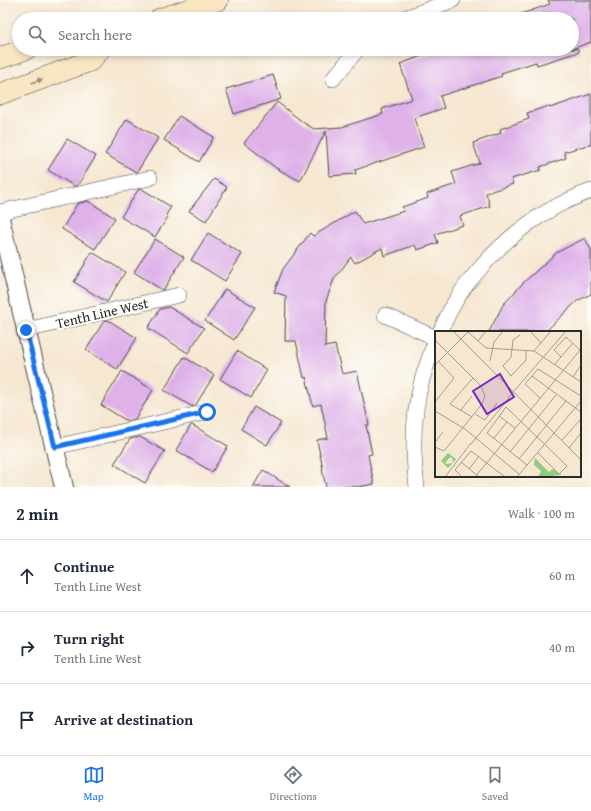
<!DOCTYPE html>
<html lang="en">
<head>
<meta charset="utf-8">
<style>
	body { margin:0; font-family:"Gentium Book Plus",serif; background:#f6f6f7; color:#1f2937 }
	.stop { position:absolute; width:12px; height:12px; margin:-9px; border:3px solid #1a73e8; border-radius:50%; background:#fff }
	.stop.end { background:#1a73e8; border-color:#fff; box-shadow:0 1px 4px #0008 }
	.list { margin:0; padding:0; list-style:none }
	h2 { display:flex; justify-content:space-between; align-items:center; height:52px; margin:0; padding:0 16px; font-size:17px }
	h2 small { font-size:13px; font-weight:400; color:#747a83 }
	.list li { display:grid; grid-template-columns:26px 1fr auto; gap:12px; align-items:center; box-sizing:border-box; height:72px; padding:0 16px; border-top:1px solid #e0e1e3 }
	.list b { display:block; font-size:15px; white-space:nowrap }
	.list p { margin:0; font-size:13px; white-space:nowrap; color:#747a83 }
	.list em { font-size:13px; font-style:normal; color:#747a83 }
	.icon { flex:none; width:22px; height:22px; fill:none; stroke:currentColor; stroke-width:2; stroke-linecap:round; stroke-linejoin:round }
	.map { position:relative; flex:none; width:591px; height:487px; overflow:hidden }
	.search { position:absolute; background:#fff; box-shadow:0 2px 6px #0003; left:12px; right:12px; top:12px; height:44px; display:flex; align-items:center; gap:10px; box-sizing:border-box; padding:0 14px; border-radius:22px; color:#747a83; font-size:15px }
	.sheet { height:268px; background:#fff }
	nav { display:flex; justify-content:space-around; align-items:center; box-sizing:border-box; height:56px; border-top:1px solid #e0e1e3; background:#fff; font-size:11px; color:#747a83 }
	nav a { display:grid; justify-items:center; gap:2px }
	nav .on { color:#1a73e8 }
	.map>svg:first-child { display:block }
	.building { fill:#deb1e9 }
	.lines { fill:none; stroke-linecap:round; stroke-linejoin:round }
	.minor-casing { stroke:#494744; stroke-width:16 }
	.tertiary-casing { stroke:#494744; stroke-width:20 }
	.secondary-casing { stroke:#494744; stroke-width:22 }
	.minor { stroke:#fff; stroke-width:15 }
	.tertiary { stroke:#fff; stroke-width:18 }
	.secondary { stroke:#f9e7c3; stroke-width:21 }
	.oneway { fill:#928977 }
	.route { stroke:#1a73e8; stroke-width:5 }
	.labels { text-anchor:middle; stroke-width:4; stroke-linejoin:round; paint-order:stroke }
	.street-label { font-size:14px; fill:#2b2b2b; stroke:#fdfcf7 }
	.inset-road { fill:none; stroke:#a59c8f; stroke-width:1 }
	.view { fill:#7b2cbf; fill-opacity:0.15; stroke:#7b2cbf; stroke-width:2 }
	.inset-edge { fill:none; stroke:#2b2b2b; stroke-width:2 }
</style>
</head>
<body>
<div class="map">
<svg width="591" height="487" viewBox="0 0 591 487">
	<rect width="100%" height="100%" fill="#fdfcf7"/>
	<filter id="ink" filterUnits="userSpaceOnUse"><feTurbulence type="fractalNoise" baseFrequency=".025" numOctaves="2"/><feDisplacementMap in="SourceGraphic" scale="8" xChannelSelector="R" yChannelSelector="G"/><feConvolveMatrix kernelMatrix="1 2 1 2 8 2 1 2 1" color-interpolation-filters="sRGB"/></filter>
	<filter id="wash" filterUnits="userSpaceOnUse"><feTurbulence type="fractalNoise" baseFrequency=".012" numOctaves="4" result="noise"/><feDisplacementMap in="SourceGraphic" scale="16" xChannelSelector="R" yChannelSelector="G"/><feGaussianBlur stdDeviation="0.9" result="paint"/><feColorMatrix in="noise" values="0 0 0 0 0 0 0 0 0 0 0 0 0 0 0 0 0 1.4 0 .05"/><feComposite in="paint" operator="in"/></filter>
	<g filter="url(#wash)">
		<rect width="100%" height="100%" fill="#f6e7d1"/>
		<g id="blocks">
			<g class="building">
				<path d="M548,0h43v42l-19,7v-30h-58l-1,-2 37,-13z"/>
				<path d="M429,49h149l1,3 -42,13 -1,-3 -35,11 1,3 -62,20 4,12 -30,10 10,29 -69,23 1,4 -27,2 -3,-45 -26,50 -24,-13 -32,-25 33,-41 27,21 10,6 28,-2 41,-13 -1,-5 30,-10 -12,-35 30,-11z"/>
				<path d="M273,75l8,24 -47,15 -8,-25z"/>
				<path d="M591,94v50l-27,8 2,6 -26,9 1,3 -30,9 2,5 -27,9 4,13 -30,10 3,9 -28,9 3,9 -21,7 -2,-5 -31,11 -2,-8 -27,15 -4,-6 -17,22 -8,22 -1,46 10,-2 7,29 15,-3 12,54h-3l6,29 -4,1 6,29 -16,3h-32l-4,-18h1l-6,-29 11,-2 -7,-34 -8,2 -7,-29 -2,1 -8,-37h-11l1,-45 -12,-4 9,-23 27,-36 3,3 42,-25 8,13 41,-13 -2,-4 26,-9 -1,-4 29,-10 -4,-12 28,-9 -7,-20 28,-10 -1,-4 29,-10 -2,-6 22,-7 1,2z"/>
				<path d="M179,116l35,21 -15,25 -35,-22z"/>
				<path d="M127,119l31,19 -21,34h-1l-31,-18z"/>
				<path d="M67,139l29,17 -18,29 -4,1 -26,-16z"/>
				<path d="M214,179l13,8 -21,34 -17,-10z"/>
				<path d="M142,189l29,18 -5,8 2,2 -13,20 -34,-20 17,-27z"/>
				<path d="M88,201l27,17 -20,31 -33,-20 15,-25z"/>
				<path d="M208,233l34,21 -17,27 -34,-21z"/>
				<path d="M585,238l6,12v44l-14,7 -32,31h-56l15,-29h1l18,-20 33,-30z"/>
				<path d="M155,239l29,18 -20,32 -2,1 -28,-18z"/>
				<path d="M92,252l33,20 -18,30 -33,-20z"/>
				<path d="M225,289l30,18 -21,33 -29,-19z"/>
				<path d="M169,307l35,21 -16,25 -40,-25 12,-19z"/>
				<path d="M108,320l29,18 -20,31 -31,-19 18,-29z"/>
				<path d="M237,351l30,19 -16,28 -31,-19z"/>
				<path d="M184,357l30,18 -19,31h-4l-27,-16z"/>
				<path d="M122,371l31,19 -18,29 -8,2 -26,-16z"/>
				<path d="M254,407l27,16 -14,22 -26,-16z"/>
				<path d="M191,425h1l36,21 -16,26 -36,-22z"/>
				<path d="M140,437l25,14 -20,32 -31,-19 16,-25z"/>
				<path d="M263,470l27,17h-37z"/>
			</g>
		</g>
	</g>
	<g filter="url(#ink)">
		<use href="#blocks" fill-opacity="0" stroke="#494744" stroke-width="1"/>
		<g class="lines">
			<g class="minor-casing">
				<g id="minor">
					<path d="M402,19l51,-19"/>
					<path d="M333,79l25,-30"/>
					<path d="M0,212l150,-34"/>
					<path d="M385,315l51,23"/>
					<path d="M26,330l153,-35"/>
					<path d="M440,332c5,-10 9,-21 15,-30 6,-11 14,-21 22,-30 30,-36 69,-65 114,-81"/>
					<path d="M55,447l152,-35"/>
					<path d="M417,487c-5,-37 -5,-71 5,-107 4,-14 9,-27 14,-41"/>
				</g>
			</g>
			<g class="tertiary-casing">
				<path id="tertiary" d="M0,218l18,78 46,191"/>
			</g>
			<g class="secondary-casing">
				<g id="secondary">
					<path d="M160,19l58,-19"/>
					<path d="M0,58l26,-9"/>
					<path d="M0,94l90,-33 10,-12"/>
				</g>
			</g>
			<use href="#minor" class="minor"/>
			<use href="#tertiary" class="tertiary"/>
			<use href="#secondary" class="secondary"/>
		</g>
		<defs><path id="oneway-solid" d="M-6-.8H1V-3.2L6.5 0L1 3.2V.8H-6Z"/></defs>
		<use class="oneway" href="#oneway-solid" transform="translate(37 81) rotate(-20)"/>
	</g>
	<g class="lines" filter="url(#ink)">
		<path class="route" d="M26,330l29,117 152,-35"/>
	</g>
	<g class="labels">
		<g class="street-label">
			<text transform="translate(102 313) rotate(-13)" y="5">Tenth Line West</text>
		</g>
	</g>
	<g transform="translate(435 331)">
		<rect width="146" height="146" fill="#f6e7d1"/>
		<path d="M13,122l8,6 -3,4 -1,-6 -4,2 -3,5 8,-1 -5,5 -7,-7zM100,127l14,14 4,-3 9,6 -24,2 3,-6 -7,-6z" fill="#8fcc82"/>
		<path class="inset-road" d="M18,0l128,129M95,0l11,12M33,1l18,16 48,3 47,31M85,4l-7,5 -2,17 -8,9 8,10 15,-16v-10M0,9l46,46 4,10 -3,8 -38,47 -9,-4M43,10l8,-10M99,20l17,-20M126,26l-7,-7 12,-13 14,13M55,30l4,-19 9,-11M0,34l33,-33M119,34l19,-22M97,45l49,36M138,46l8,-12M73,67l58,-67M105,67l-15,-14 13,-15 43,27M0,71l19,-24 -15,-16M0,80l30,18 54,45M25,80l12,-15M40,83l10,6 12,-17M64,85l16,12M37,86l-22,-13 23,-26M59,107l13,-16M127,109l19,-21M0,111l8,-10M36,113l38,-46M134,117l12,-15M75,121l46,-57M84,128l47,-58M26,131l18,15M92,134l-40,-32 19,-26 61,59 -8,8 -22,-22M34,138l10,-13M10,146l26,-34M27,146l-7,-7 16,-19 34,26M40,146l106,-128M82,146l64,-76"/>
		<path class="view" d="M65,43l14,23 -27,17 -14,-23z"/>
		<rect width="146" height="146" class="inset-edge"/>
	</g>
</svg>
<div class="stop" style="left:207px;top:412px"></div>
<div class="stop end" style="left:26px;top:330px"></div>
<div class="search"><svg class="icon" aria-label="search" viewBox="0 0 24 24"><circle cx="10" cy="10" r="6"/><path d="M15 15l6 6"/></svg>Search here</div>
</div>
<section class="sheet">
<h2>2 min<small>Walk · 100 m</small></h2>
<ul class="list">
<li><svg class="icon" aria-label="ahead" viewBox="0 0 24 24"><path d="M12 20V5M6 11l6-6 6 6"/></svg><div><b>Continue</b><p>Tenth Line West</p></div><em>60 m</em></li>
<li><svg class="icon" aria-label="right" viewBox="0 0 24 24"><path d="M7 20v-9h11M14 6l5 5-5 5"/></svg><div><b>Turn right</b><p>Tenth Line West</p></div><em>40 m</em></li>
<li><svg class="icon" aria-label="arrive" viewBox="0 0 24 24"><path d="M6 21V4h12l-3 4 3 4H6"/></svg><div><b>Arrive at destination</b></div></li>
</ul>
</section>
<nav>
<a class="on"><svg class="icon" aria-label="map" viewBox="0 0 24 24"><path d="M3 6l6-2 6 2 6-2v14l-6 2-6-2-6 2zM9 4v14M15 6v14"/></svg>Map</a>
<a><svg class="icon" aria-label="directions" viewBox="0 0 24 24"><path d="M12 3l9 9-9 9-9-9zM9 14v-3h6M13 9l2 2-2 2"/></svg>Directions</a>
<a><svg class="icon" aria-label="saved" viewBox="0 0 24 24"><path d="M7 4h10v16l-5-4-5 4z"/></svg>Saved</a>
</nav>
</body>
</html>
